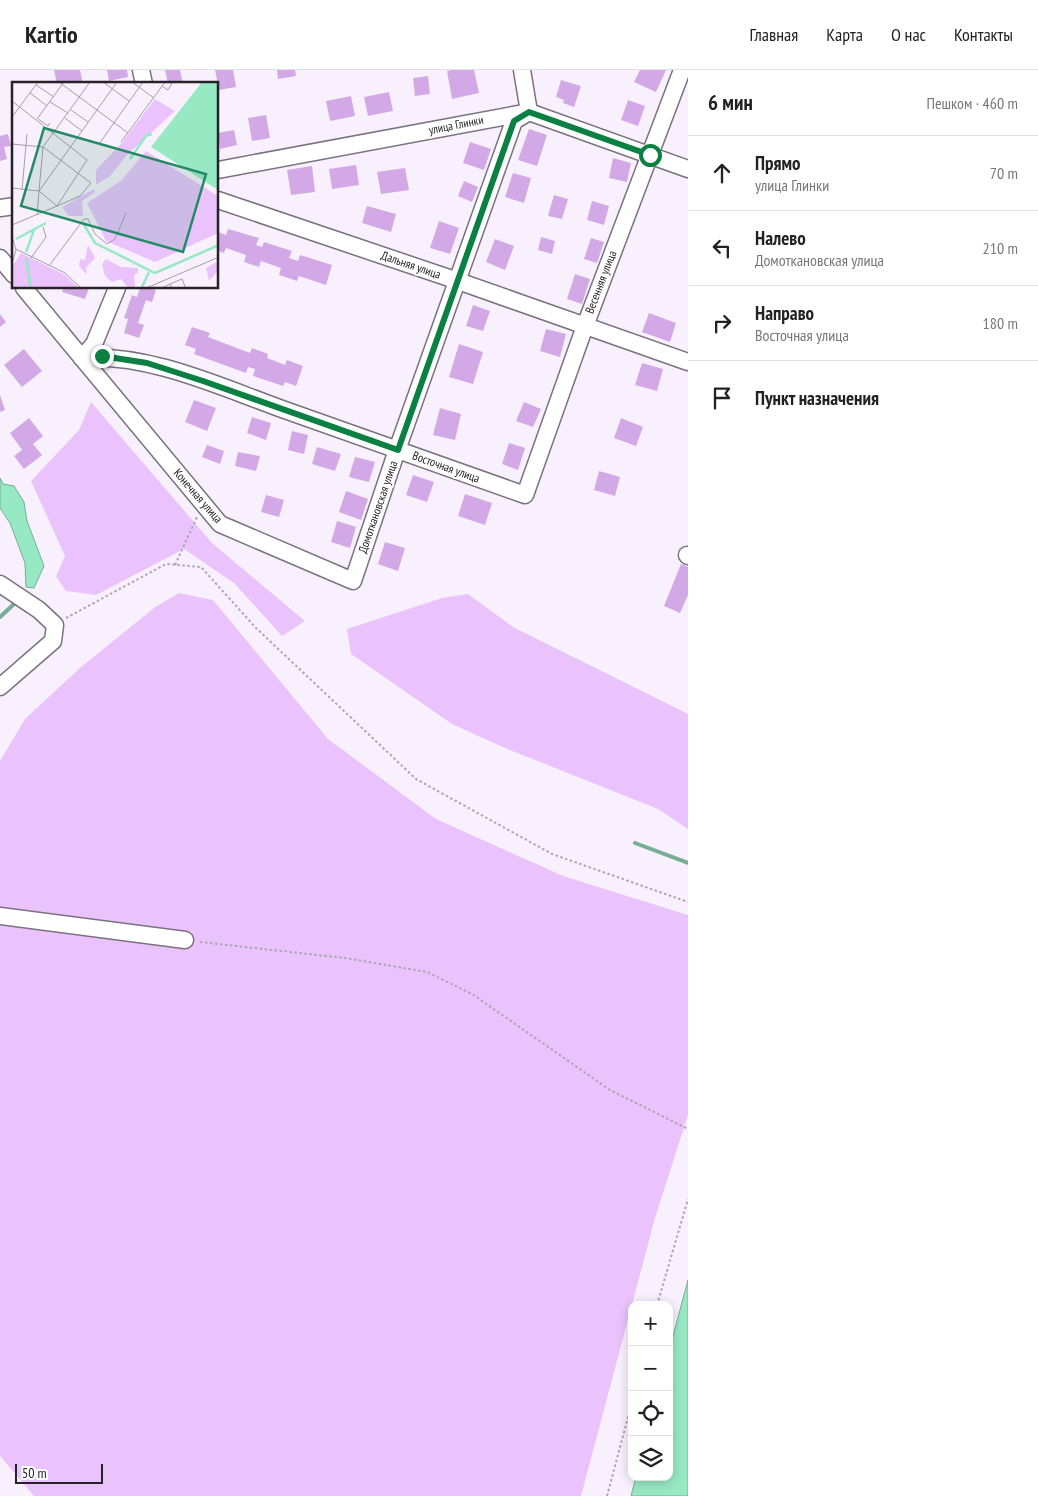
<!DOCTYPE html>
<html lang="ru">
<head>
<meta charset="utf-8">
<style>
	body { margin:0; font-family:"PT Sans Narrow",sans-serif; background:#f6f6f6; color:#222 }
	.controls { position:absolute; right:15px; bottom:15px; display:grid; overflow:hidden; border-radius:10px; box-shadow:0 2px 12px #0003 }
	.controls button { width:45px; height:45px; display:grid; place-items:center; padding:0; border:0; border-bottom:1px solid #e0e0e0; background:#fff; color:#222; font:25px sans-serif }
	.scale { position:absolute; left:15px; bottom:12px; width:88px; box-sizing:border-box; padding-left:5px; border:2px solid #262228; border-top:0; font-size:14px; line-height:18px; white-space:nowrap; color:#262228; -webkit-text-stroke:4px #fff; paint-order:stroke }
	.stop { position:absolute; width:15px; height:15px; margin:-11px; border:4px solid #0b8043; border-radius:50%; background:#fff }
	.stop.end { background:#0b8043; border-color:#fff; box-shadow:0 1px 5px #0008 }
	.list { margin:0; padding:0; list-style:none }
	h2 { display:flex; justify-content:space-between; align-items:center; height:65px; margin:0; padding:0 20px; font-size:21px }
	h2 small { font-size:16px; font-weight:400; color:#767676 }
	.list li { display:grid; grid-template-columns:32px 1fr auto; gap:15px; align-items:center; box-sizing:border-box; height:75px; padding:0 20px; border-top:1px solid #e0e0e0 }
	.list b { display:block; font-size:19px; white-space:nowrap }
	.list p { margin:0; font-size:16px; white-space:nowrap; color:#767676 }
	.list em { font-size:16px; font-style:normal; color:#767676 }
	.icon { flex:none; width:28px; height:28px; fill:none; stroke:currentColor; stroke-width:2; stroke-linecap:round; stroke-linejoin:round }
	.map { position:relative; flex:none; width:688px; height:1426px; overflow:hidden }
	header { display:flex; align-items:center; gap:30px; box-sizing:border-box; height:70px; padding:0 25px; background:#fff; border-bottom:1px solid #e0e0e0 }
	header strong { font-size:24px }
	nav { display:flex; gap:28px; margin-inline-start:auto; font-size:18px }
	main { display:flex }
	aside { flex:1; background:#fff }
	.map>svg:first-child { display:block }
	.green { fill:#eac3fd }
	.water { fill:#97e9c4; stroke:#75ad95 }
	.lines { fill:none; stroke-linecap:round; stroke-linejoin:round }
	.stream { stroke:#75ad95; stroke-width:4 }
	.building { fill:#d2a9e6 }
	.minor-casing { stroke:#7b7180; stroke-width:19 }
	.path { stroke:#aca5af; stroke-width:2; stroke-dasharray:2.5 2.5; stroke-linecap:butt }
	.minor { stroke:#fff; stroke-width:16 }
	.route { stroke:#0b8043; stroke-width:6 }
	.labels { text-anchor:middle; stroke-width:4; stroke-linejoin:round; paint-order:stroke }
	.street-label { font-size:12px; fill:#262228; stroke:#fff }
	.inset-river { fill:none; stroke:#97e9c4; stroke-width:2.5 }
	.inset-road { fill:none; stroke:#a59ea8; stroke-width:1 }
	.view { fill:#248a66; fill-opacity:0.15; stroke:#248a66; stroke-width:2.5 }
	.inset-edge { fill:none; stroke:#262228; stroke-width:2.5 }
</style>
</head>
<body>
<header>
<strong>Kartio</strong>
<nav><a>Главная</a><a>Карта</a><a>О нас</a><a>Контакты</a></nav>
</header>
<main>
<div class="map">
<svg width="688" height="1426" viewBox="0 0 688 1426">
	<rect width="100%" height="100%" fill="#f9f0fd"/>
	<g class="green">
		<path d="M91,332l121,141 93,78 -23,15 -48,-53 -50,-34 -88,46 -30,-4 -10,-15 9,-20 -34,-75 48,-51z"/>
		<path d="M179,523l34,7 115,139 108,80 127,57 125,39v200l-33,103 -74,278h-547l-34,-40v-695l25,-42 56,-52 73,-59z"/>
		<path d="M468,524l45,33 175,87v115l-30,-20 -153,-61 -53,-24 -101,-70 -4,-25 95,-31z"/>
	</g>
	<g class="water">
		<path d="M0,408l3,6 11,2 10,16 3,19 17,45 -10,22 -8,-1 -1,-24 -15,-40 -10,-15z"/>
		<path d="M688,1210v216h-57l5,-19h33v-126z"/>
	</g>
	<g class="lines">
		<g class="stream">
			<path d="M0,547l14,-13"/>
			<path d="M635,773l53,20"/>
		</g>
	</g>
	<g class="building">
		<path d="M54,0h26l3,14h-26z"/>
		<path d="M107,0h20l1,7 -19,4z"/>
		<path d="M165,0h15l3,14h-15z"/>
		<path d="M215,0h18l3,17 -17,3z"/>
		<path d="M277,0h18l1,6 -18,3z"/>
		<path d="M452,0h22l5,23 -27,6 -5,-28z"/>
		<path d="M640,0h26l-10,22 -22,-10z"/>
		<path d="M428,6l2,18 -15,2 -2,-18z"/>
		<path d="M561,10l20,6 -7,21 -11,-4 1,-3 -8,-3z"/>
		<path d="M389,22l4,19 -25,5 -4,-19z"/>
		<path d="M351,26l4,20 -25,5 -4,-20z"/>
		<path d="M628,30l17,6 -7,20 -17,-6z"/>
		<path d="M266,45l4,23 -18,3 -4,-23z"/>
		<path d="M529,59l18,6 -10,31 -19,-6z"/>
		<path d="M234,60l3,15 -17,4 -2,-16z"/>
		<path d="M8,64l3,12 -7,1 3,12 -7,2v-25z"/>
		<path d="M470,72l21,7 -7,21 -21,-7z"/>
		<path d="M613,88l18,5 -4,19 -18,-4z"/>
		<path d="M356,95l3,20 -27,4 -3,-20z"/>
		<path d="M312,96l3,26 -24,3 -4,-25z"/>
		<path d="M405,98l4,22 -28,4 -4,-22z"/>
		<path d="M513,103l18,5 -7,25 -19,-6z"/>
		<path d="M464,111l14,6 -6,15 -14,-6z"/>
		<path d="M554,125l14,4 -6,20 -14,-3z"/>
		<path d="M592,131l17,5 -5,19 -17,-5z"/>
		<path d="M367,136l29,8 -5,18 -29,-9z"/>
		<path d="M439,151l20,7 -9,26 -20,-6z"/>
		<path d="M228,159l31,9 -3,7 6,2 2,-5 28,9 -3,7 9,3 2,-6 32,10 -6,20 -27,-9 -2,5 -18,-6 2,-7 -20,-7 -2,6 -15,-5 2,-7 -20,-7 -2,5 -6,-2v-19l8,3z"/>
		<path d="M541,167l14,4 -3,13 -14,-4z"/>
		<path d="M591,168l13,4 -7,21 -13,-4z"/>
		<path d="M495,169l19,7 -9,24 -19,-8z"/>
		<path d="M575,204l15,5 -8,25 -15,-5z"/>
		<path d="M64,218h25l-4,11 -23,-7z"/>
		<path d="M140,218h10l6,2 -4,12 -6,-2 -8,23 6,2 -5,13 -15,-5 4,-14 -4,-1 8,-23 5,2z"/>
		<path d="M473,235l17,6 -7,20 -17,-5z"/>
		<path d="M649,243l27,10 -6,19 -28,-10z"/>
		<path d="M0,244l6,8 -6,5z"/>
		<path d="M192,257l18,6 -2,4 42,16 2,-5 16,6 -1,4 18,7 2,-5 16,6 -7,20 -11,-4 -2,4 -30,-10 2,-7 -7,-2 -2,6 -52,-19 2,-5 -11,-4z"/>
		<path d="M546,259l20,5 -6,23 -20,-6z"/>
		<path d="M459,274l24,8 -10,32 -24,-7z"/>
		<path d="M24,279l18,22 -20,16 -18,-22z"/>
		<path d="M642,293l21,6 -6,22 -22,-6z"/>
		<path d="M0,325l5,15 -5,2z"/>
		<path d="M194,330l22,8 -9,23 -22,-9z"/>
		<path d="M524,332l17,7 -8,18 -17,-6z"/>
		<path d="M440,338l21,6 -6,26 -22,-5z"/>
		<path d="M252,347l19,6 -5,17 -19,-7z"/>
		<path d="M29,348l14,18 -10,8 9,11 -18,14 -10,-13 8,-6 -12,-17z"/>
		<path d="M621,348l22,9 -7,19 -22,-8z"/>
		<path d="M292,361l16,4 -4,19 -16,-4z"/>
		<path d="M509,373l16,5 -7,22 -16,-6z"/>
		<path d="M207,375l17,6 -4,13 -18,-7z"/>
		<path d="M317,377l24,7 -6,17 -23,-7z"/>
		<path d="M238,382l22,4 -4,15 -21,-5z"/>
		<path d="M355,387l20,5 -6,20 -20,-5z"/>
		<path d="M599,401l21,6 -5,19 -21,-6z"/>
		<path d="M413,405l21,7 -7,20 -21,-7z"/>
		<path d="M346,421l22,8 -7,21 -22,-8z"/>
		<path d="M465,424l27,9 -7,22 -27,-9z"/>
		<path d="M266,425l18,5 -5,17 -18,-5z"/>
		<path d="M337,451l19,6 -6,21 -19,-6z"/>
		<path d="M385,472l20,6 -7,23 -20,-7z"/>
		<path d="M681,494l7,3v28l-8,18 -16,-7z"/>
	</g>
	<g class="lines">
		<g class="minor-casing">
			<g id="minor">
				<path d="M141,0l3,14"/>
				<path d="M218,100l311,-58 159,57"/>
				<path d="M218,130l240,81 230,81"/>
				<path d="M0,138l14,-2"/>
				<path d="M0,188l14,17"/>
				<path d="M24,218l58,70c66,-5 139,29 200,51 81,28 162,57 243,86l60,-169 97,-256"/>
				<path d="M117,218l-23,56 -12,14 138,166 133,57 44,-131 117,-329 15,-9 -7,-42"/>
				<path d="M687,485l1,1"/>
				<path d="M0,514l39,26 16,15 -2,16 -53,46"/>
				<path d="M0,846l185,24"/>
			</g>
		</g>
		<g class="path">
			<path d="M175,495l22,-48"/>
			<path d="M66,548l100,-54 35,3 55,61 160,151 136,75 136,48"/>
			<path d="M200,872l145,16 82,14 45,22 138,96 78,39"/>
			<path d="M657,1235l31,-106"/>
			<path d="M607,1426l25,-94"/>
		</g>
		<use href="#minor" class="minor"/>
	</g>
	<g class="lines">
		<path class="route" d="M102,286l45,7 56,18 195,69 116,-329 15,-9 121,43"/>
	</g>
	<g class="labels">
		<g class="street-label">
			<text transform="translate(456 55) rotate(-11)" y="4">улица Глинки</text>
			<text transform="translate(411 195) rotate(19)" y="4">Дальняя улица</text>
			<text transform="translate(601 212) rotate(-69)" y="4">Весенняя улица</text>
			<text transform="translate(446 397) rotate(20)" y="4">Восточная улица</text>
			<text transform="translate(198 426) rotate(49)" y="4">Конечная улица</text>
			<text transform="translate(378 437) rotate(-71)" y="4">Домоткановская улица</text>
		</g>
	</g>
	<g transform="translate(12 12)">
		<rect width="206" height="206" fill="#f9f0fd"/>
		<path d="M143,17l20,12 -48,44 -17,21 -14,9v-15l24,-25zM134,69l72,45v37l-63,29 -49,-21 -19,-38 34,-22zM82,107l1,3 -13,9 1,15h-14l-7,-9zM76,163l7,13 -9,10 1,7 -8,-9 1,-7 5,1zM9,171l44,22 14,13h-67v-21zM94,177l15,8 17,1v5l-4,2 1,11 -7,2 -7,-9 -9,3 -7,-6 -3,-12zM206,179l-1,11 -8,9 -3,-13z" fill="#eac3fd"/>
		<path d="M190,0h16v108l-67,-43z" fill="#97e9c4"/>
		<path class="inset-river" d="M118,77l16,-23 4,-2 1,2M71,141l12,20 60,30 64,-28M4,157l30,-16M14,170l8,-22M14,176l5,31M130,205l7,-15"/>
		<path class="inset-road" d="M47,0l69,51M91,0l26,19M120,0l22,16M24,3l18,12M150,4l6,4 4,-7M18,11l17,13M0,19l75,59 -30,46 -45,19M38,20l18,11M59,28l17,12M0,35l26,-35M53,36l17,13M25,37l27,-37M26,37l10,7 2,-3M109,60l44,-60M0,62l31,3 48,36 -11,13 -23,10 -18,-15 4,-44 47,-65M87,62l44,-62M0,106l27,3M10,108l5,-56M25,133l2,-24 78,-109M0,154l4,14 -4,14M4,167l49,24 17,16M19,176l15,-21 -3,-10M37,184l35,-47h4l7,15 12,10 8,-5 11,-26M158,202l12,-5 4,10M132,207l75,-32M148,207l10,-5 2,5"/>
		<path class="view" d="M32,46l162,46 -23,78 -162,-46z"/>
		<rect width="206" height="206" class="inset-edge"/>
	</g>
</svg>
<div class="controls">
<button>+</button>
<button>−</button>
<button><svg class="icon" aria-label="locate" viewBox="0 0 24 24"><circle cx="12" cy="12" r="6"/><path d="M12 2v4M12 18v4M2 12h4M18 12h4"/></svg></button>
<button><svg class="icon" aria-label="layers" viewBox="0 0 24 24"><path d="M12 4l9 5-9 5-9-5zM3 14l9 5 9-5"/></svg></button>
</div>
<div class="scale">50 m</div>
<div class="stop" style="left:650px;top:85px"></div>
<div class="stop end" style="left:102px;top:286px"></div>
</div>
<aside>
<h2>6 мин<small>Пешком · 460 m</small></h2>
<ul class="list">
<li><svg class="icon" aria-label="ahead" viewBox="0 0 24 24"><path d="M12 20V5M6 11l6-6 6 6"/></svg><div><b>Прямо</b><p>улица Глинки</p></div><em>70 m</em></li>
<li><svg class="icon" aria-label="left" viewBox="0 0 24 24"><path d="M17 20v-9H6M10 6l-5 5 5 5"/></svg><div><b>Налево</b><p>Домоткановская улица</p></div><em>210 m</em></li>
<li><svg class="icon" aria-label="right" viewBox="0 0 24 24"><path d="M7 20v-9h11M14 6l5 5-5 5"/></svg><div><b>Направо</b><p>Восточная улица</p></div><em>180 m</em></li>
<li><svg class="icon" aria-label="arrive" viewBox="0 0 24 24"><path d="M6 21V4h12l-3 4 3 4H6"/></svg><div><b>Пункт назначения</b></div></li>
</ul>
</aside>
</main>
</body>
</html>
